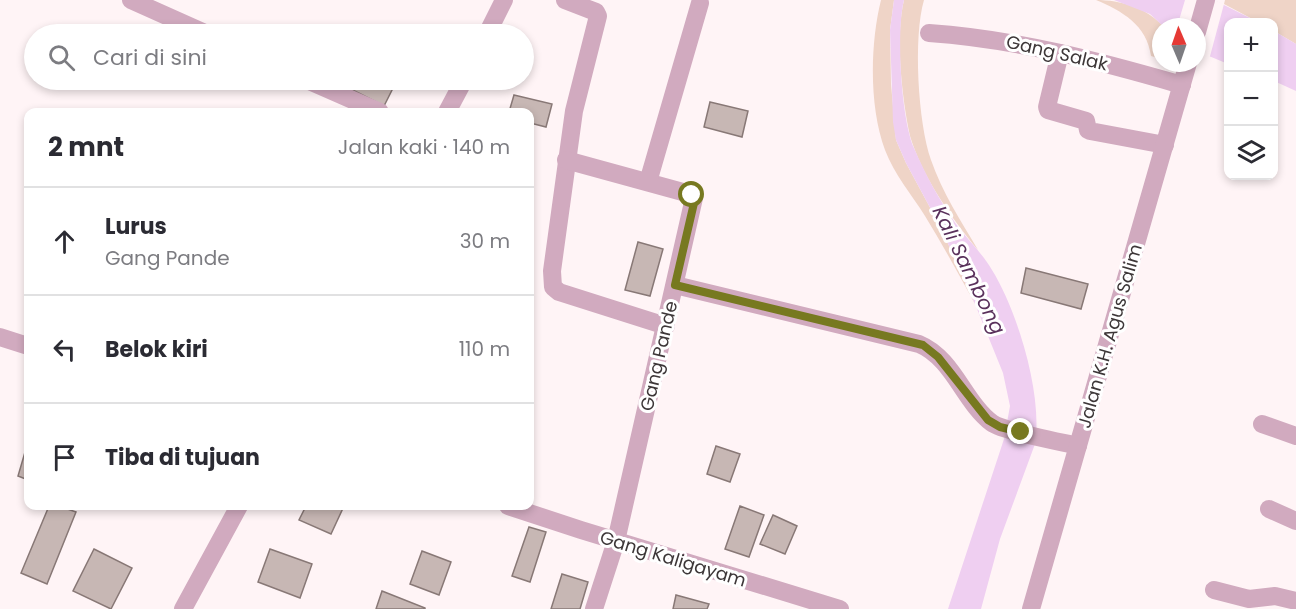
<!DOCTYPE html>
<html lang="id">
<head>
<meta charset="utf-8">
<style>
	body { margin:0; font-family:Poppins,sans-serif; background:#f2f2f3; color:#2b2b33 }
	.controls { position:absolute; right:18px; top:18px; display:grid; overflow:hidden; border-radius:12px; box-shadow:0 3px 9px #0003 }
	.controls button { width:54px; height:54px; display:grid; place-items:center; padding:0; border:0; border-bottom:2px solid #e1e1e2; background:#fff; color:#2b2b33; font:30px sans-serif }
	.compass { position:absolute; left:1152px; top:18px; width:54px; height:54px; border-radius:50%; background:#fff; box-shadow:0 3px 9px #0003; rotate:358deg }
	.stop { position:absolute; width:18px; height:18px; margin:-14px; border:4px solid #777920; border-radius:50%; background:#fff }
	.stop.end { background:#777920; border-color:#fff; box-shadow:0 2px 6px #0008 }
	.list { margin:0; padding:0; list-style:none }
	h2 { display:flex; justify-content:space-between; align-items:center; height:78px; margin:0; padding:0 24px; font-size:26px }
	h2 small { font-size:20px; font-weight:400; color:#7c7c81 }
	.list li { display:grid; grid-template-columns:39px 1fr auto; gap:18px; align-items:center; box-sizing:border-box; height:108px; padding:0 24px; border-top:2px solid #e1e1e2 }
	.list b { display:block; font-size:22px; white-space:nowrap }
	.list p { margin:0; font-size:20px; white-space:nowrap; color:#7c7c81 }
	.list em { font-size:20px; font-style:normal; color:#7c7c81 }
	.icon { flex:none; width:33px; height:33px; fill:none; stroke:currentColor; stroke-width:2; stroke-linecap:round; stroke-linejoin:round }
	.map { position:relative; flex:none; width:1296px; height:609px; overflow:hidden }
	.search { position:absolute; background:#fff; box-shadow:0 3px 9px #0003; left:24px; top:24px; width:510px; height:66px; display:flex; align-items:center; gap:15px; box-sizing:border-box; padding:0 21px; border-radius:33px; color:#7c7c81; font-size:22px }
	.panel { position:absolute; background:#fff; box-shadow:0 3px 9px #0003; left:24px; top:108px; width:510px; height:402px; border-radius:12px }
	.map>svg:first-child { display:block }
	.green { fill:#efd4c7 }
	.water { fill:#efcff1 }
	.pier { fill:#fff4f6 }
	.building { fill:#c7b7b4; stroke:#887876; stroke-width:1.5 }
	.lines { fill:none; stroke-linecap:round; stroke-linejoin:round }
	.minor { stroke:#d1aabf; stroke-width:18 }
	.route { stroke:#777920; stroke-width:8 }
	.labels { text-anchor:middle; stroke-width:6; stroke-linejoin:round; paint-order:stroke }
	.street-label { font-size:18px; fill:#3d3738; stroke:#fff }
	.water-label { font-size:20px; font-style:italic; fill:#5a315c; stroke:#fff }
</style>
</head>
<body>
<div class="map">
<svg width="1296" height="609" viewBox="0 0 1296 609">
	<rect width="100%" height="100%" fill="#fff4f6"/>
	<g class="green">
		<path d="M881,0h13l-4,30 1,54 5,56 10,23 35,65 34,76c-16,-29 -32,-59 -50,-88 -13,-21 -31,-42 -40,-66 -16,-43 -15,-106 -4,-150z"/>
		<path d="M904,0h20c-11,37 -6,123 7,160 11,32 30,61 47,90 -27,-32 -56,-74 -68,-114 -8,-38 -15,-99 -6,-136z"/>
		<path d="M1096,0c25,0 51,8 68,27h-3v32l-10,-3c-4,-31 -29,-45 -55,-56z"/>
		<path d="M1225,0h71v44l-22,-13v-9h-16l-34,-18z"/>
	</g>
	<g class="water">
		<path d="M894,0h10c-8,31 -3,119 10,148 11,26 26,53 42,76 12,16 26,29 36,46 26,42 51,126 43,174l-35,95 -19,70h-33l56,-170 6,-33 -7,-33 -28,-69 -34,-76 -35,-65 -10,-23 -3,-18 -3,-92z"/>
		<path d="M1114,0h100l44,22h-30v42l-31,-13v-24h-33l-14,-13z"/>
		<path d="M1274,31l22,13v47l-22,-10z"/>
	</g>
	<path class="pier" d="M1185,0h29l10,4 -15,56 -12,-6v-27h-20z"/>
	<g class="building">
		<path d="M333,80h49l12,6 -10,20z"/>
		<path d="M514,95l38,9 -6,23 -16,-4v-11h-21z"/>
		<path d="M710,102l38,9 -6,26 -38,-10z"/>
		<path d="M638,242l25,7 -13,47 -25,-6z"/>
		<path d="M1026,268l62,16 -7,25 -60,-16z"/>
		<path d="M28,442v38l-10,-4z"/>
		<path d="M716,446l24,8 -10,28 -23,-8z"/>
		<path d="M49,506h10l17,6 -29,72 -26,-11z"/>
		<path d="M306,506h38l-13,28 -32,-14z"/>
		<path d="M740,506l24,9 -15,42 -24,-8z"/>
		<path d="M773,515l24,11 -12,28 -25,-10z"/>
		<path d="M529,527l17,5 -16,50 -18,-6z"/>
		<path d="M94,549l38,19 -21,41 -38,-18z"/>
		<path d="M270,549l42,15 -12,34 -42,-16z"/>
		<path d="M422,551l29,11 -12,33 -29,-11z"/>
		<path d="M562,574l26,8 -8,27h-29z"/>
		<path d="M382,591l43,17v1h-49z"/>
		<path d="M676,595l33,9 -2,5h-34z"/>
	</g>
	<g class="lines">
		<g class="minor">
			<path d="M131,0l76,34"/>
			<path d="M565,0l31,12 2,4 -24,95 -22,160 1,16 6,5 107,34"/>
			<path d="M1197,32l9,-32"/>
			<path d="M929,33c87,6 170,28 253,52"/>
			<path d="M487,34l17,-34"/>
			<path d="M1060,53l-13,54 1,3 38,11 2,9 2,1 75,14"/>
			<path d="M307,80l73,32"/>
			<path d="M447,112l17,-32"/>
			<path d="M566,160l124,34 4,4 -78,343 -22,68"/>
			<path d="M648,182l52,-179"/>
			<path d="M675,285l244,59c34,14 45,58 73,79 11,8 69,19 86,23"/>
			<path d="M0,337l28,9"/>
			<path d="M1262,424l34,12"/>
			<path d="M508,506l73,24 259,79"/>
			<path d="M1269,509l27,12"/>
			<path d="M1214,590l35,9 26,-3 21,5"/>
			<path d="M183,609l56,-103"/>
			<path d="M1031,609l157,-546"/>
		</g>
	</g>
	<g class="lines">
		<path class="route" d="M692,195l2,3v5l-19,82 248,60 15,12 50,63 12,7 21,5"/>
	</g>
	<g class="labels">
		<g class="street-label">
			<text transform="translate(1057 53) rotate(13)" y="6">Gang Salak</text>
			<text transform="translate(1110 336) rotate(-74)" y="6">Jalan K.H. Agus Salim</text>
			<text transform="translate(659 356) rotate(-77)" y="6">Gang Pande</text>
			<text transform="translate(673 559) rotate(17)" y="6">Gang Kaligayam</text>
		</g>
		<g class="water-label">
			<text transform="translate(969 270) rotate(64)" y="7">Kali Sambong</text>
		</g>
	</g>
</svg>
<div class="controls">
<button>+</button>
<button>−</button>
<button><svg class="icon" aria-label="layers" viewBox="0 0 24 24"><path d="M12 4l9 5-9 5-9-5zM3 14l9 5 9-5"/></svg></button>
</div>
<svg class="compass" viewBox="-18 -18 36 36"><path d="M0-13l5 13h-10z" fill="#e53935"/><path d="M0 13l5-13h-10z" fill="#7c7c81"/></svg>
<div class="stop" style="left:692px;top:195px"></div>
<div class="stop end" style="left:1021px;top:432px"></div>
<div class="search"><svg class="icon" aria-label="search" viewBox="0 0 24 24"><circle cx="10" cy="10" r="6"/><path d="M15 15l6 6"/></svg>Cari di sini</div>
<section class="panel">
<h2>2 mnt<small>Jalan kaki · 140 m</small></h2>
<ul class="list">
<li><svg class="icon" aria-label="ahead" viewBox="0 0 24 24"><path d="M12 20V5M6 11l6-6 6 6"/></svg><div><b>Lurus</b><p>Gang Pande</p></div><em>30 m</em></li>
<li><svg class="icon" aria-label="left" viewBox="0 0 24 24"><path d="M17 20v-9H6M10 6l-5 5 5 5"/></svg><div><b>Belok kiri</b></div><em>110 m</em></li>
<li><svg class="icon" aria-label="arrive" viewBox="0 0 24 24"><path d="M6 21V4h12l-3 4 3 4H6"/></svg><div><b>Tiba di tujuan</b></div></li>
</ul>
</section>
</div>
</body>
</html>
